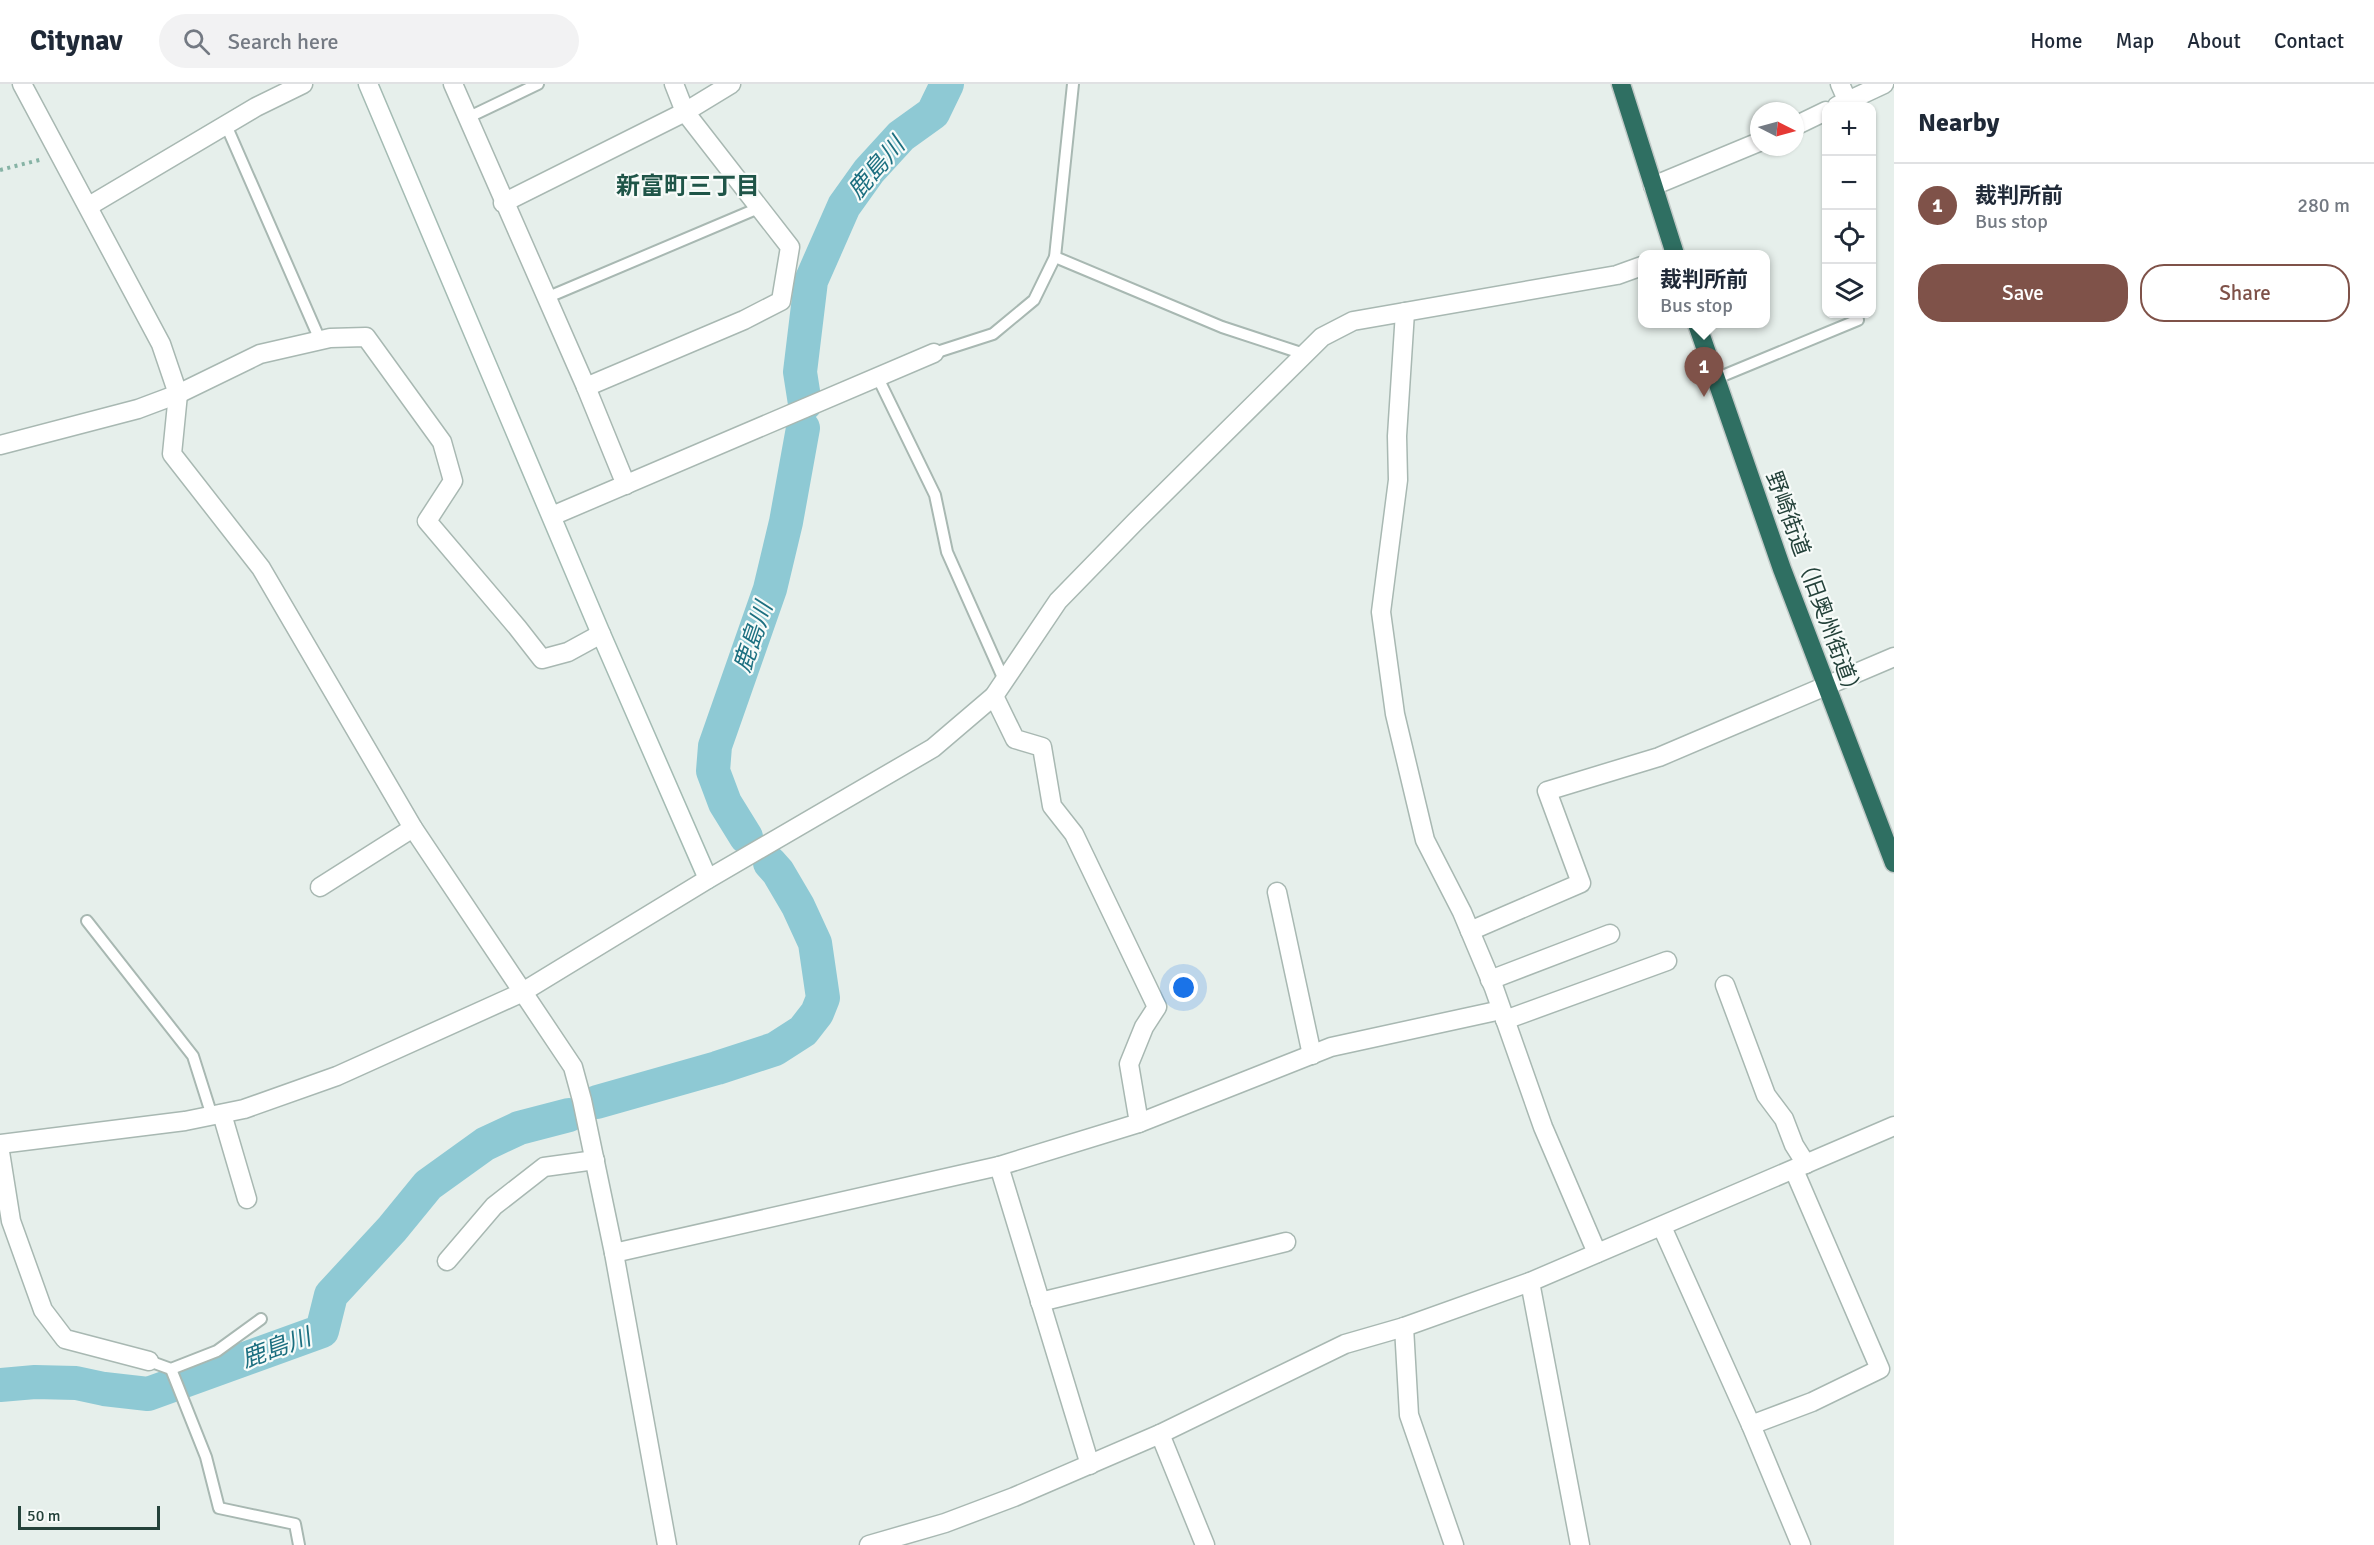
<!DOCTYPE html>
<html lang="en">
<head>
<meta charset="utf-8">
<style>
	body { margin:0; font-family:Signika,"Noto Sans JP",sans-serif; background:#f2f2f3; color:#1f2937 }
	.controls { position:absolute; right:18px; top:18px; display:grid; overflow:hidden; border-radius:12px; box-shadow:0 2px 4px #0004 }
	.controls button { width:54px; height:54px; display:grid; place-items:center; padding:0; border:0; border-bottom:2px solid #e0e1e3; background:#fff; color:#1f2937; font:30px sans-serif }
	.compass { position:absolute; left:1750px; top:18px; width:54px; height:54px; border-radius:50%; background:#fff; box-shadow:0 2px 4px #0004; rotate:96deg }
	.scale { position:absolute; left:18px; bottom:15px; width:142px; box-sizing:border-box; padding-left:6px; border:3px solid #24423a; border-top:0; font-size:16px; line-height:21px; white-space:nowrap; color:#24423a; -webkit-text-stroke:4px #f7fbf9; paint-order:stroke }
	.you { position:absolute; left:1184px; top:904px; width:21px; height:21px; margin:-15px; border:4px solid #fff; border-radius:50%; background:#1a73e8; box-shadow:0 0 0 9px #1a73e833 }
	.badge { display:grid; place-items:center; width:39px; height:39px; border-radius:50%; background:#7f5249; color:#fff; font-size:20px; font-weight:700 }
	.pin { position:absolute; translate:-50% -50px; filter:drop-shadow(0 2px 3px #0008) }
	.pin::after { content:''; position:absolute; top:32px; width:21px; height:18px; background:inherit; clip-path:polygon(0 0,100% 0,50% 100%) }
	.popup { position:absolute; left:1638px; top:166px; width:132px; height:78px; box-sizing:border-box; display:grid; place-content:center; border-radius:12px; background:#fff; filter:drop-shadow(0 2px 4px #0005); font-size:20px; white-space:nowrap; color:#747a83 }
	.popup b { font-size:22px; color:#1f2937 }
	.popup::after { content:''; position:absolute; left:50%; top:100%; margin-left:-12px; border:12px solid transparent; border-top-color:#fff }
	.list { margin:0; padding:0; list-style:none }
	h2 { display:flex; justify-content:space-between; align-items:center; height:78px; margin:0; padding:0 24px; font-size:26px }
	h2 small { font-size:20px; font-weight:400; color:#747a83 }
	.list li { display:grid; grid-template-columns:39px 1fr auto; gap:18px; align-items:center; box-sizing:border-box; height:84px; padding:0 24px; border-top:2px solid #e0e1e3 }
	.list b { display:block; font-size:22px; white-space:nowrap }
	.list p { margin:0; font-size:20px; white-space:nowrap; color:#747a83 }
	.list em { font-size:20px; font-style:normal; color:#747a83 }
	.actions { display:flex; gap:12px; padding:18px 24px }
	.actions a { flex:1; padding:14px 0; border:2px solid #7f5249; border-radius:24px; text-align:center; font-size:21px; color:#7f5249 }
	.actions .main { background:#7f5249; color:#fff }
	.icon { flex:none; width:33px; height:33px; fill:none; stroke:currentColor; stroke-width:2; stroke-linecap:round; stroke-linejoin:round }
	.map { position:relative; flex:none; width:1894px; height:1461px; overflow:hidden }
	header { display:flex; align-items:center; gap:36px; box-sizing:border-box; height:84px; padding:0 30px; background:#fff; border-bottom:2px solid #e0e1e3 }
	header strong { font-size:28px }
	nav { display:flex; gap:33px; margin-inline-start:auto; font-size:21px }
	.search { width:420px; height:54px; background:#f2f2f3; display:flex; align-items:center; gap:15px; box-sizing:border-box; padding:0 21px; border-radius:33px; color:#747a83; font-size:22px }
	main { display:flex }
	aside { flex:1; background:#fff }
	.map>svg:first-child { display:block }
	.lines { fill:none; stroke-linecap:round; stroke-linejoin:round }
	.river { stroke:#8ec9d4; stroke-width:34 }
	.lane-casing { stroke:#a8b8b2; stroke-width:14 }
	.street-casing { stroke:#a8b8b2; stroke-width:21 }
	.secondary-casing { stroke:#a4bbb3; stroke-width:21 }
	.highway-casing { stroke:#c2cac8; stroke-width:21 }
	.path { stroke:#86b3a5; stroke-width:4; stroke-dasharray:3 4.5; stroke-linecap:butt }
	.lane { stroke:#fff; stroke-width:10 }
	.street { stroke:#fff; stroke-width:18 }
	.secondary { stroke:#fff; stroke-width:18 }
	.highway { stroke:#2f6f62; stroke-width:18 }
	.labels { text-anchor:middle; stroke-width:4.5; stroke-linejoin:round; paint-order:stroke }
	.street-label { font-size:22px; fill:#24423a; stroke:#f7fbf9 }
	.water-label { font-size:24px; font-style:italic; fill:#1c6f80; stroke:#f7fbf9 }
	.neighbourhood-label { font-size:24px; font-weight:bold; fill:#1f5548; stroke:#f7fbf9 }
</style>
</head>
<body>
<header>
<strong>Citynav</strong>
<div class="search"><svg class="icon" aria-label="search" viewBox="0 0 24 24"><circle cx="10" cy="10" r="6"/><path d="M15 15l6 6"/></svg>Search here</div>
<nav><a>Home</a><a>Map</a><a>About</a><a>Contact</a></nav>
</header>
<main>
<div class="map">
<svg width="1894" height="1461" viewBox="0 0 1894 1461">
	<rect width="100%" height="100%" fill="#e6efeb"/>
	<g class="lines">
		<g class="river">
			<path d="M805,320l-5,-32 11,-91 33,-75 25,-35 32,-35 32,-23 14,-29"/>
			<path d="M746,753l-21,-34 -12,-32 2,-25 55,-157 16,-67 17,-94"/>
			<path d="M597,1018l120,-34 58,-19 28,-18 14,-18 6,-15 -8,-55 -17,-37 -20,-34 -8,-9"/>
			<path d="M0,1301l35,-3 41,1 28,6 44,5 174,-63 9,-36 61,-66 36,-44 57,-41 34,-16 50,-13"/>
		</g>
		<g class="lane-casing">
			<g id="lane">
				<path d="M467,34l71,-34"/>
				<path d="M226,41l94,215"/>
				<path d="M1055,173l167,70 82,27"/>
				<path d="M546,214l215,-91"/>
				<path d="M934,269l59,-19 41,-34 21,-43 18,-173"/>
				<path d="M878,294l57,117 12,57 57,128"/>
				<path d="M1715,295l143,-59"/>
				<path d="M87,837l106,135 19,60"/>
				<path d="M149,1277l22,8 46,-18 44,-32"/>
				<path d="M171,1285l35,88 13,51 76,16 4,21"/>
			</g>
		</g>
		<g class="street-casing">
			<g id="street">
				<path d="M22,0l139,260 17,50 -6,60 89,114 152,260 160,239 9,33 32,153 53,292"/>
				<path d="M453,0l133,303 40,98"/>
				<path d="M1840,0l8,18"/>
				<path d="M1837,22l47,-22"/>
				<path d="M1795,42l31,-15"/>
				<path d="M1653,102l106,-44"/>
				<path d="M503,119l182,-91 46,-28"/>
				<path d="M89,122l167,-99 47,-23"/>
				<path d="M1405,228l-8,124 1,44 -17,132 14,102 30,126 37,72 32,76 49,139 54,126"/>
				<path d="M586,303l158,-67 37,-19 9,-54 -105,-135 -11,-28"/>
				<path d="M0,361l138,-36 40,-15 82,-40 70,-16 36,-1 76,105 11,39 -26,40 90,106 25,32 26,-7 33,-18"/>
				<path d="M552,432l382,-163"/>
				<path d="M320,803l93,-59"/>
				<path d="M1277,808l35,163"/>
				<path d="M1470,847l111,-48 -34,-92 112,-34 235,-100"/>
				<path d="M1490,896l120,-46"/>
				<path d="M1725,901l41,110 18,24 10,26 12,19"/>
				<path d="M1505,936l162,-59"/>
				<path d="M222,1030l25,85"/>
				<path d="M1139,1039l192,-76 170,-37"/>
				<path d="M0,1060l185,-23 59,-12 93,-33 184,-83 187,-114 225,-131 61,-52 64,-95 77,-79 187,-185 31,-16 264,-46 25,-9"/>
				<path d="M0,1068l11,69 32,89 22,29 84,22"/>
				<path d="M999,1082l91,299"/>
				<path d="M1662,1143l89,198 50,120"/>
				<path d="M614,1169l385,-87 140,-43 -10,-59 15,-37 13,-20 -83,-173 -22,-28 -10,-59 -27,-8 -21,-43"/>
				<path d="M447,1177l47,-55 50,-39 51,-7"/>
				<path d="M1530,1198l50,263"/>
				<path d="M1040,1218l246,-60"/>
				<path d="M1404,1243l5,88 45,130"/>
				<path d="M1751,1341l61,-23 68,-33 -86,-199"/>
				<path d="M1160,1350l45,111"/>
				<path d="M869,1461l76,-22 69,-26 146,-63 185,-90 59,-17 126,-45 364,-156"/>
			</g>
		</g>
		<g class="secondary-casing">
			<path id="secondary" d="M368,0l233,550 107,245"/>
		</g>
		<g class="highway-casing">
			<g id="highway">
				<path d="M1621,0l54,170"/>
				<path d="M1697,240l85,245 112,294"/>
			</g>
		</g>
		<path class="path" d="M0,86l43,-11"/>
		<use href="#lane" class="lane"/>
		<use href="#street" class="street"/>
		<use href="#secondary" class="secondary"/>
		<use href="#highway" class="highway"/>
	</g>
	<g class="labels">
		<g class="street-label">
			<text transform="translate(1815 502) rotate(70)" y="8">野崎街道（旧奥州街道）</text>
		</g>
		<g class="water-label">
			<text transform="translate(876 84) rotate(-49)" y="8">鹿島川</text>
			<text transform="translate(753 553) rotate(-71)" y="8">鹿島川</text>
			<text transform="translate(276 1264) rotate(-20)" y="8">鹿島川</text>
		</g>
		<g class="neighbourhood-label">
			<text x="688" y="110">新富町三丁目</text>
		</g>
	</g>
</svg>
<div class="controls">
<button>+</button>
<button>−</button>
<button><svg class="icon" aria-label="locate" viewBox="0 0 24 24"><circle cx="12" cy="12" r="6"/><path d="M12 2v4M12 18v4M2 12h4M18 12h4"/></svg></button>
<button><svg class="icon" aria-label="layers" viewBox="0 0 24 24"><path d="M12 4l9 5-9 5-9-5zM3 14l9 5 9-5"/></svg></button>
</div>
<svg class="compass" viewBox="-18 -18 36 36"><path d="M0-13l5 13h-10z" fill="#e53935"/><path d="M0 13l5-13h-10z" fill="#747a83"/></svg>
<div class="scale">50 m</div>
<div class="you"></div>
<div class="pin badge" style="left:1704px;top:313px">1</div>
<div class="popup"><b>裁判所前</b>Bus stop</div>
</div>
<aside>
<h2>Nearby<small></small></h2>
<ul class="list">
<li><span class="badge">1</span><div><b>裁判所前</b><p>Bus stop</p></div><em>280 m</em></li>
</ul>
<div class="actions"><a class="main">Save</a><a>Share</a></div>
</aside>
</main>
</body>
</html>
